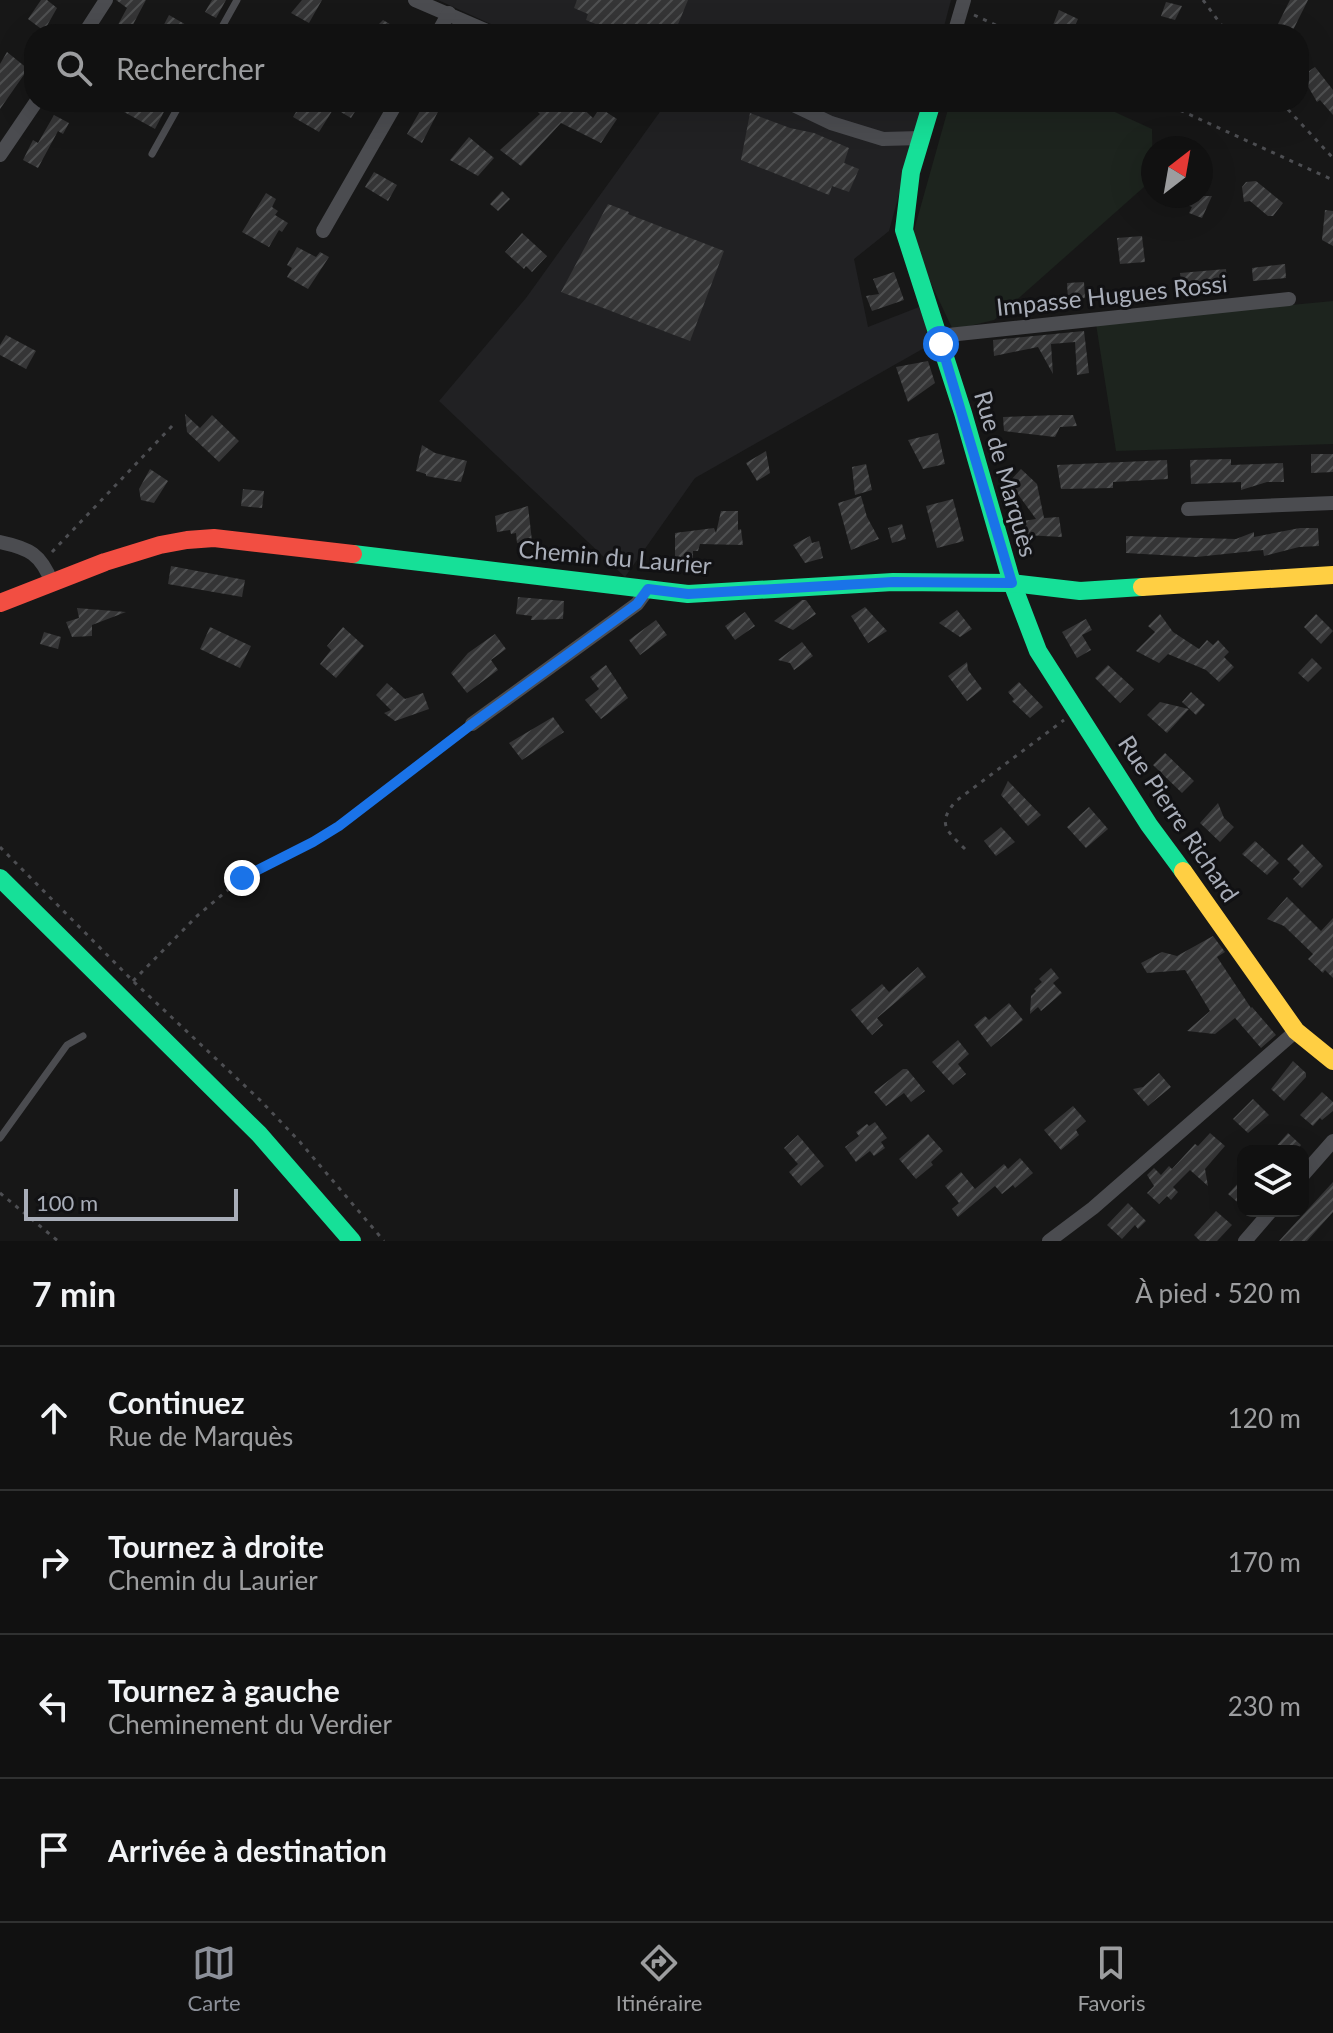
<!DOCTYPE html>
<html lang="fr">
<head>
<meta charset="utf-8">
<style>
	body { margin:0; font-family:Lato,sans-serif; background:#1e1f1f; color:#f1f3f6 }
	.controls { position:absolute; right:24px; bottom:24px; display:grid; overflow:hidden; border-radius:16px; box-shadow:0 8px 32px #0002 }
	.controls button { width:72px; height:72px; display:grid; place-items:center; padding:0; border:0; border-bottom:2px solid #303131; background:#111; color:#f1f3f6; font:40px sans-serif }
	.compass { position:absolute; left:1141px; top:136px; width:72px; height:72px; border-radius:50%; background:#111; box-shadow:0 8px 32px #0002; rotate:31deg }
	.scale { position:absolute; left:24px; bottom:20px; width:214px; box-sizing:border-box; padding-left:8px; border:4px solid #a8adb8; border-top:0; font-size:22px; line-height:28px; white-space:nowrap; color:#a8adb8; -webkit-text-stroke:6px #111113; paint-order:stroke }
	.stop { position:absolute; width:24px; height:24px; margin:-18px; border:6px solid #1a73e8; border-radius:50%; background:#fff }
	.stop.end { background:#1a73e8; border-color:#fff; box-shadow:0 2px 8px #0008 }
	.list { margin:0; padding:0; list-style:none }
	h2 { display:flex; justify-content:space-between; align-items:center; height:104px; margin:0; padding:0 32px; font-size:34px }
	h2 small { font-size:26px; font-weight:400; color:#9c9d9f }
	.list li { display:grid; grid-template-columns:52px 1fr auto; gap:24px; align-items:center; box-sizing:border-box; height:144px; padding:0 32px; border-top:2px solid #303131 }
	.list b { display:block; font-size:30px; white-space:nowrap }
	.list p { margin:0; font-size:26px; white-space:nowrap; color:#9c9d9f }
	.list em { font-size:26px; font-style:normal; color:#9c9d9f }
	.icon { flex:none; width:44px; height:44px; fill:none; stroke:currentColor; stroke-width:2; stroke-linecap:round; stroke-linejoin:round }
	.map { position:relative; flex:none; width:1333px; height:1241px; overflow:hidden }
	.search { position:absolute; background:#111; box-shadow:0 8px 32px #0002; left:24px; right:24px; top:24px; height:88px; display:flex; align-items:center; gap:20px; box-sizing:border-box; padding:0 28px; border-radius:32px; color:#9c9d9f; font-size:30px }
	.sheet { height:680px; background:#111 }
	nav { display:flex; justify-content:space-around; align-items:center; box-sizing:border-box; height:112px; border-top:2px solid #303131; background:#111; font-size:22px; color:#9c9d9f }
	nav a { display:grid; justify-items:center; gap:4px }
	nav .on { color:#8c9099 }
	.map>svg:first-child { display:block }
	.built { fill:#212123 }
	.green { fill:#1d241e }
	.building { fill:url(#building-hatch) }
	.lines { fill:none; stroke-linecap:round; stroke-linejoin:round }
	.path { stroke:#4d4e52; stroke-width:3; stroke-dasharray:4 6; stroke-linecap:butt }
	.lane { stroke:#4b4c50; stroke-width:7 }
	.street { stroke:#4b4c50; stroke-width:14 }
	.fast { stroke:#16e098; stroke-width:18 }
	.slow { stroke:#ffcf43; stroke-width:18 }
	.jam { stroke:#f24e42; stroke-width:18 }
	.route { stroke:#1a73e8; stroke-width:10 }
	.labels { text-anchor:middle; stroke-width:6; stroke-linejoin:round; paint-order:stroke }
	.street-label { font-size:24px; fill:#a8adb8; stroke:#111113 }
</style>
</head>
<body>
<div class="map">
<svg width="1333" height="1241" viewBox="0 0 1333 1241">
	<defs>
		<pattern id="building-hatch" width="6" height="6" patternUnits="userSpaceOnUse" patternTransform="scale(2)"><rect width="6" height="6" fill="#353536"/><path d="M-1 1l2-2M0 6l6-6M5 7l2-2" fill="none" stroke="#4f5051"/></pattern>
	</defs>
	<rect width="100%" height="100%" fill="#171717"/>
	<g class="built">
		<path d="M438,0h513l-9,34h-429z"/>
		<path d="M667,102h257l-35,129 -35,28 14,68 51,-20 14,36 -238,135 -70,99 -186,-176 87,-103z"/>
	</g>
	<g class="green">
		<path d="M950,102h143l59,27 1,50 -159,141 -41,10 -42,-89z"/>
		<path d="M1333,301v143l-217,7 -20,-127z"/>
	</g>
	<g class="building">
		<path d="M41,0h6l10,8 -13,23 -16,-12z"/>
		<path d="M116,0h30l-18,34h-15l14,-26z"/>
		<path d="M212,0h14l-10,18 -11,-6z"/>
		<path d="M302,0h20l-13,23 -18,-10z"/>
		<path d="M577,0h111l-14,34h-54l-34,-14 2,-6 -14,-6z"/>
		<path d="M1290,0h18l-17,34h-18z"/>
		<path d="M1166,2l16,4 -7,14 -14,-4z"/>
		<path d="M1059,10l19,9 -6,14 -19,-8z"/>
		<path d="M169,15l33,19h-43z"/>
		<path d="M383,20l24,14h-38z"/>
		<path d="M7,52l21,17 -28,40v-45z"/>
		<path d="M1315,67l18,23v25l-13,-15 -3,2 -15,-26z"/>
		<path d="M106,102h63l-14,27z"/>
		<path d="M302,102h59l-10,16 -17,-10 -15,24 -26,-15z"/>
		<path d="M425,102h18l-21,41 -15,-9z"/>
		<path d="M527,102h49l17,16 7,-10 17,11 -16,24 -40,-20 -40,43 -21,-16 40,-36z"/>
		<path d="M750,113l40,15 24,5 35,15 -5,15 15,6 -10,23 -17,-6 -3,9 -88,-35z"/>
		<path d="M54,115l15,8 -6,11 -5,-3 -20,37 -15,-8 10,-20 5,3z"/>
		<path d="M469,137l25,21 -16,18 -28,-16z"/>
		<path d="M374,172l23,13 -9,16 -23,-14z"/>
		<path d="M1256,181l27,22 -10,13h-5l-18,-15 -6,1 -2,-15 4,-5z"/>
		<path d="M502,191l8,8 -12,12 -8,-7z"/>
		<path d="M266,193l10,6 -4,8 6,4 -3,4 13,8 -6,9 -3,-2 -10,17 -27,-15z"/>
		<path d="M1166,196h46l-10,22 -13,-5 3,-6z"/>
		<path d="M608,204l21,8 -1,2 96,37 -34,90 -129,-49z"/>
		<path d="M1325,210l8,1v35l-11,-6z"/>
		<path d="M522,233l25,23 -15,16 -6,-6 -2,3 -19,-17z"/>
		<path d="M1142,236l3,26 -25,2 -3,-26z"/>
		<path d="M297,247l19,10 4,-5 9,5 -21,32 -21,-12 5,-9 -5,-3z"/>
		<path d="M1285,264l1,14 -33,3 -1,-13z"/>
		<path d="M1226,269l1,15 -45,4 -2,-15z"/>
		<path d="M894,272l10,28 -32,11 -6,-15 13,-2 -6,-15z"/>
		<path d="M1084,282l1,16 -17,2 -1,-17z"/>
		<path d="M1084,331l5,42 -12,2 -2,-33 -24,2 2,30 -15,-27 -44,9 -1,-16z"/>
		<path d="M6,335l30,16 -10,18 -26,-14v-10z"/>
		<path d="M928,361l7,22 -27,19 -12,-35z"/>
		<path d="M185,414l15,14 12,-13 27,26 -20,21 -32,-30z"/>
		<path d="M1058,415h15l4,11 -17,1 -5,10 -51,-6 -1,-14z"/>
		<path d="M938,433l7,31 -22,5 -15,-29z"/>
		<path d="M422,445l13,8 32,8 -6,21 -35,-6v-2l-10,-3z"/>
		<path d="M766,451l4,22 -13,8 -11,-18z"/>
		<path d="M1311,454h22v18l-22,1z"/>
		<path d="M1231,459v6l52,-2 1,19h-17l-26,8v-8l-50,2 -1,-24z"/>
		<path d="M1167,460l1,19 -55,3v6l-52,1 -4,-24z"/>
		<path d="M866,464l6,26 -17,5 -3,-28z"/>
		<path d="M150,469l18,12 -14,22 -13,-3 -2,-11z"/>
		<path d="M1021,469l16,15 7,34 15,-1 3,20 -37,-2 -2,-14 13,-2 -27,-37z"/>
		<path d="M243,489l21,2 -2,17 -21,-2z"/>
		<path d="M861,496l6,21 12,22 -28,11 -13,-47z"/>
		<path d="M953,499l11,42 -27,7 -11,-42z"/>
		<path d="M528,506l4,35 -15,2 -1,-10 -5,1 -1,-4 -13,2 -2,-16z"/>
		<path d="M721,511h17v19l3,-1 2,16 -43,-1 -2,7h-5v7l-18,-1v-24l39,-5 2,5z"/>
		<path d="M902,524l4,15 -14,4 -4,-15z"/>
		<path d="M1300,528h18l1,18 -20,1 -35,9 -1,-6 -67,7 -70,-4v-17l110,3 18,-7v5z"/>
		<path d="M810,536l2,7 7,-2 4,17 -18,5 -12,-18z"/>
		<path d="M171,566l74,14 -3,17 -74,-13z"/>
		<path d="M518,597l46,4 -1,18 -32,1 1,-4 -16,-2z"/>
		<path d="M802,600h4l10,14 -23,16 -19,-9z"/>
		<path d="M865,607l22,24 -19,12 -17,-27z"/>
		<path d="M77,608l49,4 -34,13v11l-20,1 -6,-15 13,-4z"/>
		<path d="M957,610l15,19 -12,8 -21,-14z"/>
		<path d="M745,612l10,14 -20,14 -10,-14z"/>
		<path d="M1160,614l13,18 26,17 8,-9 6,5 5,-5 11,12 -5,5 10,10 -15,15 -13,-12 -38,-16 -9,9 -23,-12 19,-19 -7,-6z"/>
		<path d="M1316,614l17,17 -12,13 -17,-17z"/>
		<path d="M1086,619l6,11 -10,5 9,15 -14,8 -15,-26z"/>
		<path d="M656,620l11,15 -27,20 -11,-15z"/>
		<path d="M210,627l41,19 -11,22 -40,-19z"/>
		<path d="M343,627l21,19 -28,32 -16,-14 11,-14 -4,-4z"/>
		<path d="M44,632l17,5 -3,12 -18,-5z"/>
		<path d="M495,634l11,15 -15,11 7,10 -31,23 -16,-20 17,-20z"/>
		<path d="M802,642l11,14 -19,14 -4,-7 -12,-3z"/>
		<path d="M1312,658l10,10 -14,14 -10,-9z"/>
		<path d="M967,662l1,8 14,19 -15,12 -19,-25z"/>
		<path d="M606,665l22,33 -27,21 -16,-19 14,-11 -9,-12z"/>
		<path d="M1108,665l26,24 -14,14 -25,-25z"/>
		<path d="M1019,682l24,25 -13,11 -18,-17 2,-2 -6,-7z"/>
		<path d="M387,683l18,16 18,-6 6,16 -34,12 -11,-8 7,-3 -15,-15z"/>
		<path d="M1191,692l14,13 -9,10 -14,-13z"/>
		<path d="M1160,702l29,7 -22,24 -20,-18z"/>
		<path d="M553,717l11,15 -42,28 -13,-17z"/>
		<path d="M1165,753l29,28 -12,12 -29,-28z"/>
		<path d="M1008,781l33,34 -13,11 -27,-31z"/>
		<path d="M1218,803l6,15 10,9 -14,15 -20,-19z"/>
		<path d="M1089,807l19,22 -22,19 -19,-21z"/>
		<path d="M1001,827l14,15 -19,14 -12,-15z"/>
		<path d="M1255,841l24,22 -12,12 -25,-21z"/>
		<path d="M1302,844l21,22 -21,22 -9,-9 7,-7 -13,-13z"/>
		<path d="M1287,897l34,34 12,-13v60l-8,-8 -2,3 -15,-14 5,-5 -29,-28 -17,-7z"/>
		<path d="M1213,936l12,16 -8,5 34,51 1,-1 24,28 -15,13 -26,-30 -20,16 -28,-3 23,-20 -25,-41 -38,3 -6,-10 21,-11 15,4z"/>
		<path d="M918,967l8,10 -49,41 6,7 -11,10 -21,-25 31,-26 7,8z"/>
		<path d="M1051,968l8,10 -6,5 9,10 -21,18 -3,-4 -8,7 1,-18 5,-5 -2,-2 8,-7 -3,-3z"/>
		<path d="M1009,1003l14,17 -32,27 -17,-22 11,-9 4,4z"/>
		<path d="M958,1040l11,14 -11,10 8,10 -13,11 -21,-23z"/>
		<path d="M1293,1061l13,12v4l-22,24 -13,-12z"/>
		<path d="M903,1069h4l18,22 -14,11 -7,-9 -18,13 -12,-14z"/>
		<path d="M1159,1073l12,14 -23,19 -15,-17 10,-2z"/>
		<path d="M1322,1092l11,10v9l-11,9 -2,-2 -7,8 -13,-11z"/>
		<path d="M1253,1099l16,16 -21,18 -15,-14z"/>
		<path d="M1073,1106l13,15 -10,9 3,5 -18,15 -17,-20z"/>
		<path d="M875,1122l12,16 -6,4 4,6 -11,8 -4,-5 -14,11 -11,-15 14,-11 -3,-4 11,-8 2,2z"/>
		<path d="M1210,1133l15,13 -20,23 3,17 -18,-16 -17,17 5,5 -7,8 -4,-4 -8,8 -12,-11 7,-7 -7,-11 7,-7 7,7 8,-9 3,3 23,-25 3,2z"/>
		<path d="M1288,1133l13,12 -5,6h-24z"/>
		<path d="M928,1134l15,17 -12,11 2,3 -17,14 -17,-20z"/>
		<path d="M798,1135l26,31 -23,20 -12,-14 9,-8 -14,-16z"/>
		<path d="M1020,1158l13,15 -18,15 -2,-3 -11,9 -7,-8 -37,31 -6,-8 7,-6 -14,-17 16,-14 14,17 29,-25 4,5z"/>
		<path d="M1243,1178v29l-15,-13z"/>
		<path d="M1333,1182v30l-26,29h-28z"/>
		<path d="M1128,1203l18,18 -8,8 -3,-4 -13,14 -15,-14z"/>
		<path d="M1216,1211l16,14 -15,16h-17l-6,-6z"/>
	</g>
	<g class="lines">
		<g class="path">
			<path d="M1203,0l25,34"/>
			<path d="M974,15l41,19"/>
			<path d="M1162,102l171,78"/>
			<path d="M1281,102l52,56"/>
			<path d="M52,552l121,-127"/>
			<path d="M0,847l133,134 127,119 40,42 84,99"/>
			<path d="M965,849c-18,-18 -29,-25 -9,-48l108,-81"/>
			<path d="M133,981l64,-65 45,-38 71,-36 26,-16 123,-95"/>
			<path d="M0,1193l58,48"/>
		</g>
		<g class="lane">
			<path d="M218,34l19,-34"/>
			<path d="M152,154l29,-52"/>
			<path d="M0,1138l67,-93 16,-9"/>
		</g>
		<g class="street">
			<path d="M415,0l79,34"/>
			<path d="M84,34l22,-34"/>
			<path d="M437,34l12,-21"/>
			<path d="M954,34l10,-34"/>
			<path d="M667,102l19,3 19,-3"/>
			<path d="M787,102l44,21 52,16 38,-1"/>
			<path d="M0,155l36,-53"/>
			<path d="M323,231l74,-129"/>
			<path d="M939,336l350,-37"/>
			<path d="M1188,509l145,-6"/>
			<path d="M0,542c29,6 41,12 52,41"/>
			<path d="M472,724l165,-120 11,-15"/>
			<path d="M1303,1175l30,-34"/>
			<path d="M1049,1241l44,-33 203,-177"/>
			<path d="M1245,1241l26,-30"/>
		</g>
		<g class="fast">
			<path d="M932,102l-21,70 -7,58 59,183 49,170 26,68 111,174 34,46"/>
			<path d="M353,554l335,40 205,-12 119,1 68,8 62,-4"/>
			<path d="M0,878l259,256 93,107"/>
		</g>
		<g class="slow">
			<path d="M1142,587l191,-12"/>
			<path d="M1183,871l113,160 37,30"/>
		</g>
		<path class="jam" d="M0,603l105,-41 55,-17 27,-5 27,-2 139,16"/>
	</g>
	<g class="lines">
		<path class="route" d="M242,878l71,-36 26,-16 133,-102 165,-120 11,-15 40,5 205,-12 119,1 -71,-239"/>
	</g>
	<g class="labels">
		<g class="street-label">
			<text transform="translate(1112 296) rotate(-6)" y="8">Impasse Hugues Rossi</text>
			<text transform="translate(1005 474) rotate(74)" y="8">Rue de Marquès</text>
			<text transform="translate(615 558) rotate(5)" y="8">Chemin du Laurier</text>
			<text transform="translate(1178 819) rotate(56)" y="8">Rue Pierre Richard</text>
		</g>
	</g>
</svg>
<div class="controls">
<button><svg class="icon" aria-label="layers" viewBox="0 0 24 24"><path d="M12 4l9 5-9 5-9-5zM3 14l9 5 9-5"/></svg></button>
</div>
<svg class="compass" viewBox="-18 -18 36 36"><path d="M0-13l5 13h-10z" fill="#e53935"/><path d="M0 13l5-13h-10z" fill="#9c9d9f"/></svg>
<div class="scale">100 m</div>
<div class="stop" style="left:941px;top:344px"></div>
<div class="stop end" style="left:242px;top:878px"></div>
<div class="search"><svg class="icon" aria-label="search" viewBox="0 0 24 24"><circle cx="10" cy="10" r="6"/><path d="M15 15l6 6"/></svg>Rechercher</div>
</div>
<section class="sheet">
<h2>7 min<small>À pied · 520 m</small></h2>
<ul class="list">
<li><svg class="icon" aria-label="ahead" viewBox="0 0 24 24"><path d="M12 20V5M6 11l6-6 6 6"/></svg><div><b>Continuez</b><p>Rue de Marquès</p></div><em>120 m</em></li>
<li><svg class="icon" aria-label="right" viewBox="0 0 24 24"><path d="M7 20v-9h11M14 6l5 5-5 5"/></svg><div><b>Tournez à droite</b><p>Chemin du Laurier</p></div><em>170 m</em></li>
<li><svg class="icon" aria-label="left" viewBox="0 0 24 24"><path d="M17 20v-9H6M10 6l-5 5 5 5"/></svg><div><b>Tournez à gauche</b><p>Cheminement du Verdier</p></div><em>230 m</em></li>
<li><svg class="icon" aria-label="arrive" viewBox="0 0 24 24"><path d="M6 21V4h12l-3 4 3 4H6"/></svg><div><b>Arrivée à destination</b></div></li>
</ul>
</section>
<nav>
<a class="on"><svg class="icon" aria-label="map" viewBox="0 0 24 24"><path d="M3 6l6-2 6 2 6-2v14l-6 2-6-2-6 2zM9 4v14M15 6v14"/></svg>Carte</a>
<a><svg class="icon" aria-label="directions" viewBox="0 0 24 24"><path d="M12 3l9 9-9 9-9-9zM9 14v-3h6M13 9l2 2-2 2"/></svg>Itinéraire</a>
<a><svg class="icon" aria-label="saved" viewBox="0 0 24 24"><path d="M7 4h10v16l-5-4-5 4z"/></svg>Favoris</a>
</nav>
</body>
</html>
